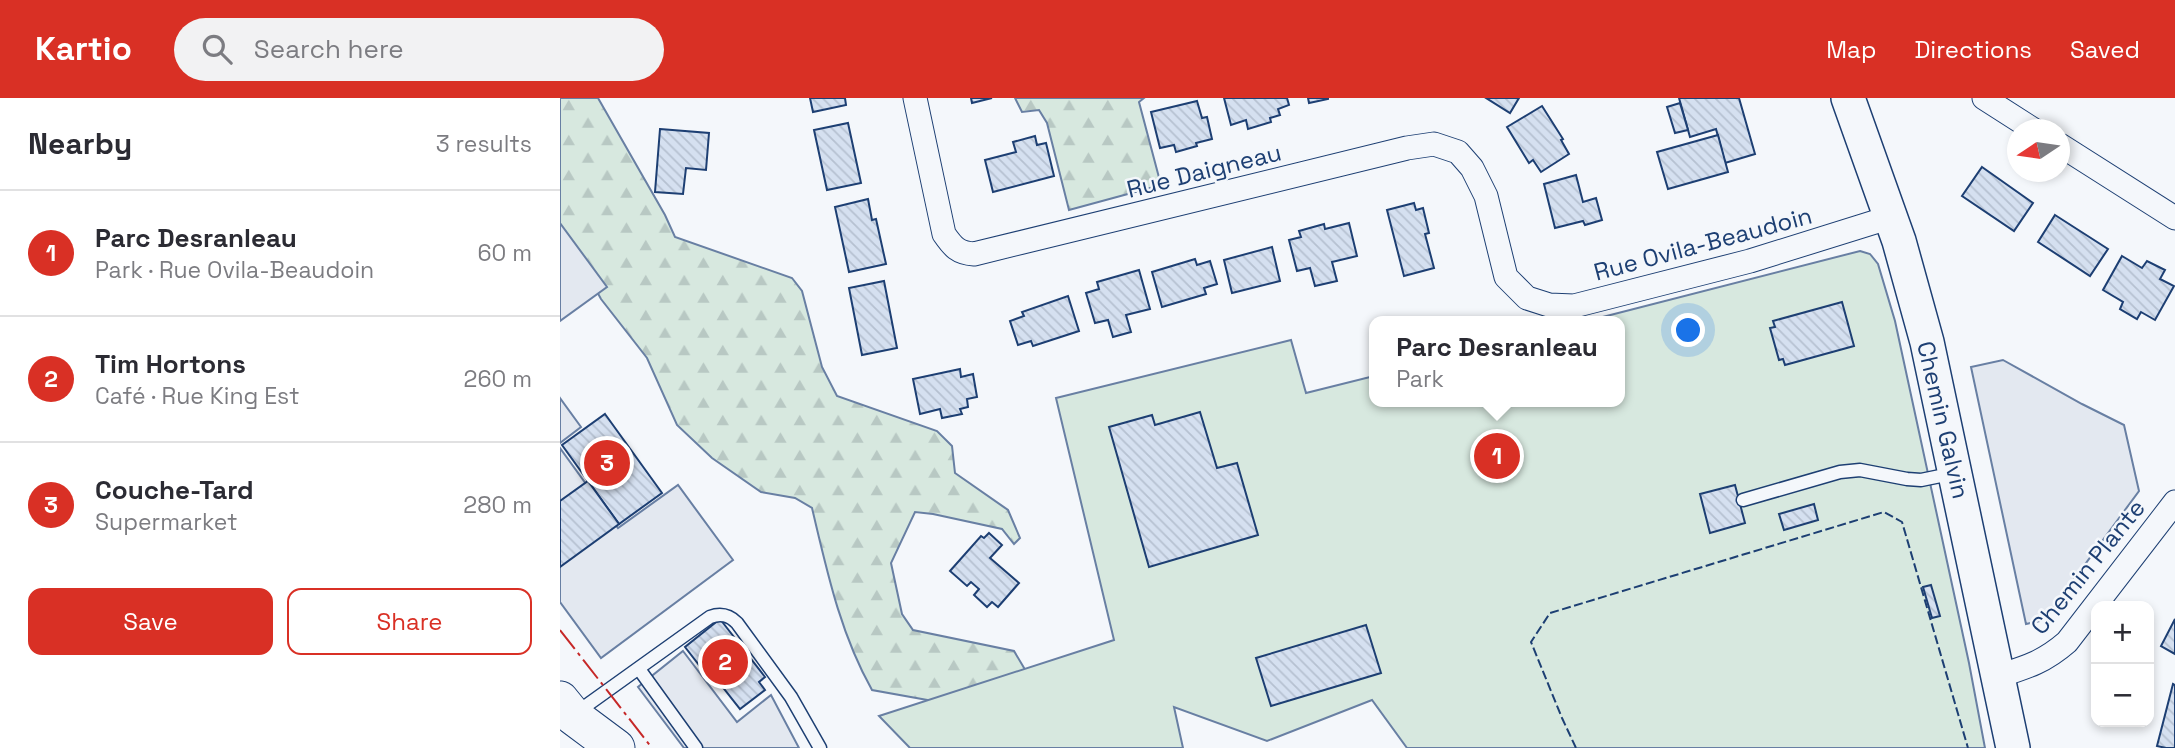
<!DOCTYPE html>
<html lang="en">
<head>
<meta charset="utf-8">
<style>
	body { margin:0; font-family:"Space Grotesk",sans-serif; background:#f2f2f3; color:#2b2b33 }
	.controls { position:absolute; right:21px; bottom:21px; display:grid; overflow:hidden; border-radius:14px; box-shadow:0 4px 10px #0003 }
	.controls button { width:63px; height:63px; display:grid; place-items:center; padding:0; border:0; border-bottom:2px solid #e1e1e2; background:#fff; color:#2b2b33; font:35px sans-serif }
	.compass { position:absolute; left:1447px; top:21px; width:63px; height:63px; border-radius:50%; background:#fff; box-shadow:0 4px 10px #0003; rotate:257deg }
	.you { position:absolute; left:1129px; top:233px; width:24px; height:24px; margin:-18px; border:5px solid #fff; border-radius:50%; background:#1a73e8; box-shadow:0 0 0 10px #1a73e833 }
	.badge { display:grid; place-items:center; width:46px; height:46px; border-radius:50%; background:#d93025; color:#fff; font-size:23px; font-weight:700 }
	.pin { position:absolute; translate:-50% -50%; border:4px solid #fff; box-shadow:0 2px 7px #0006 }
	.popup { position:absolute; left:809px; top:218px; width:256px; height:91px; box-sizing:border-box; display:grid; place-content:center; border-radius:14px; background:#fff; filter:drop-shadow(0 2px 5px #0005); font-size:23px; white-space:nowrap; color:#7c7c81 }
	.popup b { font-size:26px; color:#2b2b33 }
	.popup::after { content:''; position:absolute; left:50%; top:100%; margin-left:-14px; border:14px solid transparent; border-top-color:#fff }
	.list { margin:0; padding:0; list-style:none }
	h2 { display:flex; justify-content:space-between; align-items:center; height:91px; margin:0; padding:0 28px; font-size:30px }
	h2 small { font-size:23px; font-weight:400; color:#7c7c81 }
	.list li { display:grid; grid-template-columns:46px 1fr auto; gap:21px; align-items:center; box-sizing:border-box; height:126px; padding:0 28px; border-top:2px solid #e1e1e2 }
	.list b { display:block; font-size:26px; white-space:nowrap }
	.list p { margin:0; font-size:23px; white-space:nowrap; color:#7c7c81 }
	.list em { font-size:23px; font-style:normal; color:#7c7c81 }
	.actions { display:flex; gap:14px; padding:21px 28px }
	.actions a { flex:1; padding:16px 0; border:2px solid #d93025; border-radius:14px; text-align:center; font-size:24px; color:#d93025 }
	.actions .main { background:#d93025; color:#fff }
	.icon { flex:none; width:38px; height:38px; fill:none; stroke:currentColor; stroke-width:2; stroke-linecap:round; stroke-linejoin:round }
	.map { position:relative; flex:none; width:1615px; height:650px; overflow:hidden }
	header { display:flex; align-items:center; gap:42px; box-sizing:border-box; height:98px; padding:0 35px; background:#d93025; color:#fff }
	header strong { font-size:33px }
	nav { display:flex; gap:38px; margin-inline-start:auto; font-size:24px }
	.search { width:490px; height:63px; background:#f2f2f3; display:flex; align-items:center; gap:18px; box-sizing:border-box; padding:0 24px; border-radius:38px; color:#7c7c81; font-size:26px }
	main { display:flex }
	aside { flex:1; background:#fff }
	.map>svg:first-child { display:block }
	.forest { fill:url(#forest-firs); stroke:#687fa3; stroke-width:2 }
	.park { fill:#d7e8df; stroke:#687fa3; stroke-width:2 }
	.parking { fill:#e3e8f0; stroke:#687fa3; stroke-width:2 }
	.building { fill:url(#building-back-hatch); stroke:#1d3f73; stroke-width:2 }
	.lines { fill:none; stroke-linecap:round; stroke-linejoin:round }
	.lane-casing { stroke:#1d3f73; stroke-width:15 }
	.street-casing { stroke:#1d3f73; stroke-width:25 }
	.secondary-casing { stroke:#1d3f73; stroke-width:36 }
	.primary-casing { stroke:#1d3f73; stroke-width:39 }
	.lane { stroke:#f4f7fb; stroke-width:12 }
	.street { stroke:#f4f7fb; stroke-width:23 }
	.secondary { stroke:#f4f7fb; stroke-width:33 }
	.primary { stroke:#f4f7fb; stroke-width:37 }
	.fence { stroke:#1d3f73; stroke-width:2; stroke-dasharray:9 3.5; stroke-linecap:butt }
	.power { stroke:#c62828; stroke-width:2; stroke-dasharray:24 5 3.5 5; stroke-linecap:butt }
	.labels { text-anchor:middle; stroke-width:5; stroke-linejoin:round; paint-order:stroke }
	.street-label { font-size:24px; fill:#1d3f73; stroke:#f4f7fb }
</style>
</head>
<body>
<header>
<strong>Kartio</strong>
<div class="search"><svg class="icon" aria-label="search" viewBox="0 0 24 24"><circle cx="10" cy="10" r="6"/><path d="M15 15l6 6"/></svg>Search here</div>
<nav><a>Map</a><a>Directions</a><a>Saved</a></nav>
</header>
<main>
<aside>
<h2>Nearby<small>3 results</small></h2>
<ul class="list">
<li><span class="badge">1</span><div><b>Parc Desranleau</b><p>Park · Rue Ovila-Beaudoin</p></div><em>60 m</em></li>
<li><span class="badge">2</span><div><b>Tim Hortons</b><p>Café · Rue King Est</p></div><em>260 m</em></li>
<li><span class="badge">3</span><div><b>Couche-Tard</b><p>Supermarket</p></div><em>280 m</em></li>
</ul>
<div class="actions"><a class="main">Save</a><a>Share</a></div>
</aside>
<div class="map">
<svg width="1615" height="650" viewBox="0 0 1615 650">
	<defs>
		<pattern id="forest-firs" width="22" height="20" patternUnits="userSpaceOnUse" patternTransform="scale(1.75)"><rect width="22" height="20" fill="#d7e8df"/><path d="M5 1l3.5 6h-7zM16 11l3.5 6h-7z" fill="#b8c8c3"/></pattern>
		<pattern id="building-back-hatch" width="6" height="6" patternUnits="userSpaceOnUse" patternTransform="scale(1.75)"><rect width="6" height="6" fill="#d5e0f0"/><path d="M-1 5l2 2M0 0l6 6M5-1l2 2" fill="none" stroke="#b6c1d1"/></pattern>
	</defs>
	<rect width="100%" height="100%" fill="#f4f7fb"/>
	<g class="forest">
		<path d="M0,0h38l67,117 10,22 117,41 10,13 20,76 15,29 100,35 15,15 3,27 53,37 12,28 -6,6 -12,-15 -69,-15 -18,-2 -24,51 11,51 11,16 101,21 16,27 -25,36 -133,-24c-32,-57 -45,-119 -60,-182l-17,-10 -34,-6 -49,-34 -35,-33 -30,-67 -46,-59 -41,-75z"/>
		<path d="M455,0h129l-5,4 22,83 -92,25 -22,-87 -8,-13 -17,2z"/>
	</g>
	<path class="park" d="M1300,153l10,3 8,10 17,57 74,342 16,85h-578l-35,-48 -105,41 -93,-34 9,41h-273l-31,-32 235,-76 -58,-242 235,-58 15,53 68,-17v26h246v-81h-33z"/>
	<g class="parking">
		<path d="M0,125l47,64 -47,34z"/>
		<path d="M1443,262l79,44 42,21 15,66 -95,129 -18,4 -55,-257z"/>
		<path d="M0,300l21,29 -21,16z"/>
		<path d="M0,350l58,80 60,-43 55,75 -132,98 -41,-56z"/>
		<path d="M123,553l54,71 34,-27 28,53h-115l-46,-61z"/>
	</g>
	<g class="building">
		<path d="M250,0h35l1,7 -33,7z"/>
		<path d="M411,0h21l-20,5z"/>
		<path d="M664,0h63l2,7 -11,4 2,6 -10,3 1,4 -23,7 -2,-9 -15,5z"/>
		<path d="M748,0h20v1l-19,4z"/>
		<path d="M926,0h33l-9,15z"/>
		<path d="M1119,0h60l16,56 -30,9 -9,-34 -26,8z"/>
		<path d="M637,3l5,17 5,-1 5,22 -16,4 1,3 -21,6 -2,-7 -14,3 -9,-36z"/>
		<path d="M1120,5l8,27 -13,3 -8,-26z"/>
		<path d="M982,8l21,33 -2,1 8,14 -28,18 -8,-12 -4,3 -22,-36z"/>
		<path d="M288,25l13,60 -34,7 -13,-60z"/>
		<path d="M100,31l49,4 -3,37 -20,-2 -3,26 -28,-2z"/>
		<path d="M1158,37l10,37 -60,17 -11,-37z"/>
		<path d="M475,38l2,9 9,-2 8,33 -61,16 -8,-32 31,-8 -3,-10z"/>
		<path d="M1422,69l51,36 -19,28 -52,-35z"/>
		<path d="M1016,77l7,27 13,-4 6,22 -17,5 -2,-4 -28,7 -11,-44z"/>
		<path d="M308,101l4,21 4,-1 10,45 -37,8 -14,-65z"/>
		<path d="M854,105l2,7 7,-2 6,25 -4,1 9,34 -30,8 -17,-66z"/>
		<path d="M1495,117l53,34 -18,27 -52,-34z"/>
		<path d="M789,125l8,33 -25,6 5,19 -22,5 -5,-18 -13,3 -8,-31 12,-3 -2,-6 25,-7 1,5z"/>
		<path d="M712,149l8,34 -48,12 -8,-33z"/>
		<path d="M1562,158l20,12 5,-7 18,9 -5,9 14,7 -19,34 -14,-8 -4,7 -17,-10 3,-7 -20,-12z"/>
		<path d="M635,161l2,6 13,-4 7,23 -13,4 2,6 -44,13 -10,-35z"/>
		<path d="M579,172l11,39 -24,6 5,17 -18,5 -5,-17 -13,3 -9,-30 13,-4 -2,-7z"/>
		<path d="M324,183l13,67 -35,7 -13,-67z"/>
		<path d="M508,198l11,35 -46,15 -2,-5 -13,4 -8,-24 14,-5 -2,-4z"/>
		<path d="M1282,204l12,44 -69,19 -2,-6 -4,1 -9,-32 5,-1 -2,-6z"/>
		<path d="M400,271l1,8 12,-3 4,23 -10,2 1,8 -8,2 2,5 -20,4 -2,-9 -20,5 -7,-35z"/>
		<path d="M640,314l17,56 20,-5 21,72 -109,32 -40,-140 43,-12 3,10z"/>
		<path d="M45,316l57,79 -43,31 -57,-79z"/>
		<path d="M28,383l31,43 -59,43v-66z"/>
		<path d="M1175,387l10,38 -35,10 -10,-39z"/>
		<path d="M1254,406l4,16 -34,10 -5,-16z"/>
		<path d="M429,435l13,12 -12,13 29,25 -21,24 -6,-5 -5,5 -13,-12 5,-6 -8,-7 -4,4 -17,-15 31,-35 3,2z"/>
		<path d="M1371,487l9,31 -8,2 -9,-31z"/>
		<path d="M160,521l45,58 -6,5 6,8 -25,19 -23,-29 -4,3 -28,-36z"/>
		<path d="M1615,521v35l-14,-8z"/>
		<path d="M806,527l15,48 -110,33 -15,-48z"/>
		<path d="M1613,586l2,1v63h-9l-9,-2z"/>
	</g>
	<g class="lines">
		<g class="lane-casing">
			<g id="lane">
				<path d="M1183,402l97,-28 20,-2 47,9 14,1 34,-7"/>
				<path d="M79,571l57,79"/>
				<path d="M16,615l134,-96c11,-4 19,-2 27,6l54,74 29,51"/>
			</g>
		</g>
		<g class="street-casing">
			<g id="street">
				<path d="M355,0l29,136c9,13 14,19 30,20l433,-106 27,-4 24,8 14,16 14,28 20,81 21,21 22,7 25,1 176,-45 141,-44"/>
				<path d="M1424,0l50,32"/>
				<path d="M1500,47l115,73"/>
				<path d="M1439,578c28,-9 45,-14 68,-34l108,-140"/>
			</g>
		</g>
		<g class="secondary-casing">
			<path id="secondary" d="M1288,0l51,143 28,101 86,406"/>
		</g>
		<g class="primary-casing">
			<path id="primary" d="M0,602l13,16 43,32"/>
		</g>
		<use href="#lane" class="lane"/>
		<use href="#street" class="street"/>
		<use href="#secondary" class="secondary"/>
		<use href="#primary" class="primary"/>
		<path class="fence" d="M1016,650l-14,-30 -31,-76 19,-29 334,-101 18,10 66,226"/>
		<path class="power" d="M0,532l92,118"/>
	</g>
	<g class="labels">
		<g class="street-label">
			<text transform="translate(644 73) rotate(-14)" y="8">Rue Daigneau</text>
			<text transform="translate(1143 146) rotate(-15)" y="8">Rue Ovila-Beaudoin</text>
			<text transform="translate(1383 322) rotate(77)" y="8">Chemin Galvin</text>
			<text transform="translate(1528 469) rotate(-51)" y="8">Chemin Plante</text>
		</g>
	</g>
</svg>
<div class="controls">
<button>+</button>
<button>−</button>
</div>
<svg class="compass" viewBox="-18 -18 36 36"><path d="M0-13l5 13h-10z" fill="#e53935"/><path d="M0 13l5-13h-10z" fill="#7c7c81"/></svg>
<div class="you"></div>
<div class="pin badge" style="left:937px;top:358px">1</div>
<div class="popup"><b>Parc Desranleau</b>Park</div>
<div class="pin badge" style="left:165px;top:564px">2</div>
<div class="pin badge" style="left:47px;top:365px">3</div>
</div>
</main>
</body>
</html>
